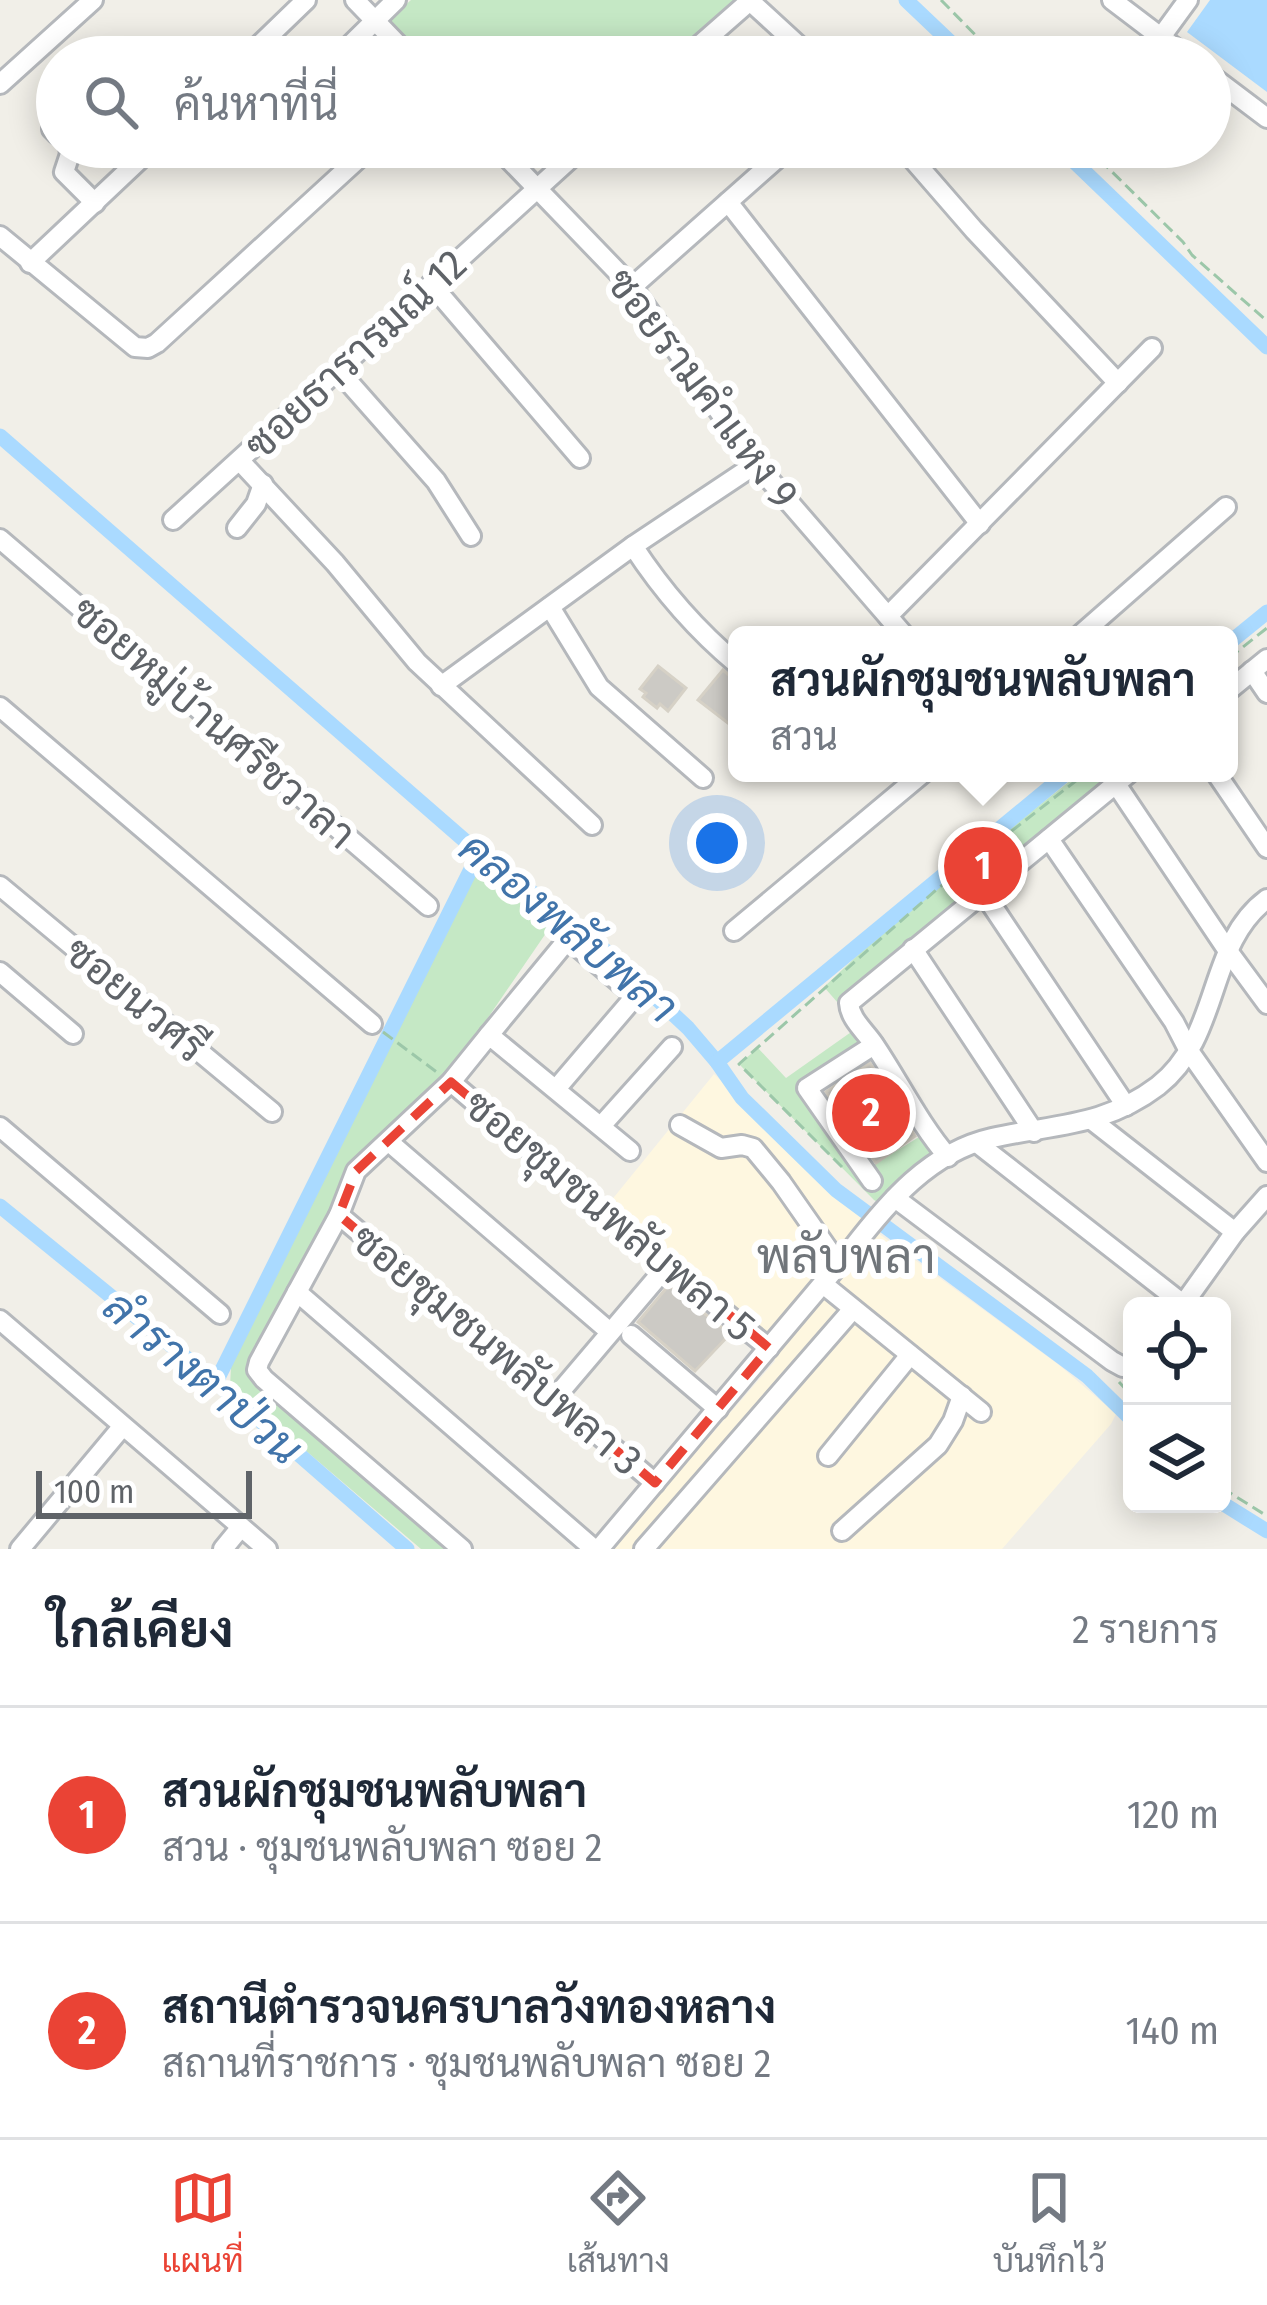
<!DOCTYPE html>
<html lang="th">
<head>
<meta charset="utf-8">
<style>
	body { margin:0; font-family:"Fira Sans Condensed",Sarabun,sans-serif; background:#f2f2f3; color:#1f2937 }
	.controls { position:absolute; right:36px; bottom:36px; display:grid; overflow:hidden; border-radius:18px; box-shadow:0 6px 30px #0003 }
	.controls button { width:108px; height:108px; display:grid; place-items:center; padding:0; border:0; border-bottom:3px solid #e0e1e3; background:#fff; color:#1f2937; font:60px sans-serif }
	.scale { position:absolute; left:36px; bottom:30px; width:216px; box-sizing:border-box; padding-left:12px; border:6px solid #5f6368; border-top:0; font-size:33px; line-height:42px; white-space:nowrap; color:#5f6368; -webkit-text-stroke:9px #fff; paint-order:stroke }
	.you { position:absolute; left:717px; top:843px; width:42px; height:42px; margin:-30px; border:9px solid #fff; border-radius:50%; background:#1a73e8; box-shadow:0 0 0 18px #1a73e833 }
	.badge { display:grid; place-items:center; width:78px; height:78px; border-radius:50%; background:#ea4335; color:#fff; font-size:39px; font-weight:700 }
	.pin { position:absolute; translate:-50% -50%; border:6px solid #fff; box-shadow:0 3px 12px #0006 }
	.popup { position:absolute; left:728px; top:626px; width:510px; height:156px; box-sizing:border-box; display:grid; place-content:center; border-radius:18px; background:#fff; filter:drop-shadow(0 3px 9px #0005); font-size:39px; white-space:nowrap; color:#747a83 }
	.popup b { font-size:45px; color:#1f2937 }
	.popup::after { content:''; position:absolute; left:50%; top:100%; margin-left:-24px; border:24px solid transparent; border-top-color:#fff }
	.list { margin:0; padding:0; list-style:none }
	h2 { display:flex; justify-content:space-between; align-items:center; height:156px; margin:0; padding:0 48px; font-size:51px }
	h2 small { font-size:39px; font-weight:400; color:#747a83 }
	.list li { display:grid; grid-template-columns:78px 1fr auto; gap:36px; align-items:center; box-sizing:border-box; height:216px; padding:0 48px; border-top:3px solid #e0e1e3 }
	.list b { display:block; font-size:45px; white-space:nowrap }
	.list p { margin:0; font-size:39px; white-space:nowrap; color:#747a83 }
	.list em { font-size:39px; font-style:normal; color:#747a83 }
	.icon { flex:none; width:66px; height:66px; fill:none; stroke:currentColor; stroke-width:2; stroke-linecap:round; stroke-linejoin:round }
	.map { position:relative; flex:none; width:1267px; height:1549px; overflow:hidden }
	.search { position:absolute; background:#fff; box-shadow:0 6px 30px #0003; left:36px; right:36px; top:36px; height:132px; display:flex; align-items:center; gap:30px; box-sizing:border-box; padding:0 42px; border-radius:66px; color:#747a83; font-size:45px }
	.sheet { height:588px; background:#fff }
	nav { display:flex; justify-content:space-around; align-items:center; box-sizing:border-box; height:168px; border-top:3px solid #e0e1e3; background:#fff; font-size:33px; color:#747a83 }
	nav a { display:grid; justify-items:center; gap:6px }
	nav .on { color:#ea4335 }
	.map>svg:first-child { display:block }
	.commercial { fill:#fef7e0 }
	.green { fill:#c5e8c5 }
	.water { fill:#aadaff }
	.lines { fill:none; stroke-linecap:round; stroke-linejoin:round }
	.canal { stroke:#aadaff; stroke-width:15 }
	.building { fill:#cccac5; stroke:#d6d1c6; stroke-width:3 }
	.minor-casing { stroke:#b5b8bc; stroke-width:24 }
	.path { stroke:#9cc7a9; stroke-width:3; stroke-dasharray:12 6; stroke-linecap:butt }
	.minor { stroke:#fff; stroke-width:18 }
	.marked { fill:none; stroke:#ea4335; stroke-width:9; stroke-dasharray:24 15; stroke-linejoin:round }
	.labels { text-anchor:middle; stroke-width:12; stroke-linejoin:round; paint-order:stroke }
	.street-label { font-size:42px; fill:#5f6368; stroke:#fff }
	.water-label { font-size:45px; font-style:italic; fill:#4174aa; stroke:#fff }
	.quarter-label { font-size:48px; fill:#70757a; stroke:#fff }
</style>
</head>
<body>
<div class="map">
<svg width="1267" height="1549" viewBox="0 0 1267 1549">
	<rect width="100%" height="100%" fill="#f1efe8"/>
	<path class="commercial" d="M714,1074l164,159 181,132 57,49 -5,10 -109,125h-390l163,-188 -13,-24 -156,-130z"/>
	<g class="green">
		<path d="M411,0h327l-65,57h-255l-34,-33z"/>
		<path d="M1080,773h38l-280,230 -14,-16 74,-70z"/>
		<path d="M478,865l77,55 -83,121 -20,25 -81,82 -106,184 -15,43 199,174h-28l-191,-163 1,-19z"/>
		<path d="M854,1030l14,15 -49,48 50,75 50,-31 15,20 -51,48 -9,-5 -135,-136 19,-16 28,30z"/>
	</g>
	<path class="water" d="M1210,0h57v92l-80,-60z"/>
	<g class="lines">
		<g class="canal">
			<path d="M906,0l60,57"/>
			<path d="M1059,147l208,200"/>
			<path d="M0,436l479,417 104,77 105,98 29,34 25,36 94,92 251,186 45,44"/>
			<path d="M1229,643l38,-31"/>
			<path d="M717,1062l350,-289"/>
			<path d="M0,1206l216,176 191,167"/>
			<path d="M216,1382l263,-529"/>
			<path d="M1222,1503l45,28"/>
		</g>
	</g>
	<g class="building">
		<path d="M658,666l28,22 -18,23 -8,-7 -3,4 -14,-11 3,-4 -6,-4z"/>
		<path d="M723,670l14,12v48l-39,-30z"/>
		<path d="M870,1063l45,73 -39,27 -50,-71z"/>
		<path d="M669,1285l61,49 -35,37 -57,-49z"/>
	</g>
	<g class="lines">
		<g class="minor-casing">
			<g id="minor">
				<path d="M355,0l55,57"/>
				<path d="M1112,0l75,57"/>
				<path d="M750,1l61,56"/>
				<path d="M1161,37l27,-37"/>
				<path d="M247,57l59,-57"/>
				<path d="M338,57l58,-57"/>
				<path d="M686,57l65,-57"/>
				<path d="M1210,75l57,43"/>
				<path d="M0,84l93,-84"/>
				<path d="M52,129l5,5"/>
				<path d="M69,147l1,7 -6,18 31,31"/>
				<path d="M497,147l135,140 124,177 148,171"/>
				<path d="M902,147l72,83 144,153"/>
				<path d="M728,202l252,322"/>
				<path d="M0,236l135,111 13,1 9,-5 214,-196"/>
				<path d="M30,263l123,-116"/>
				<path d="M431,284l149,174"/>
				<path d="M632,287l158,-140"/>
				<path d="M338,370l98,111 35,55"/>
				<path d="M240,461l95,102 82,99 175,163"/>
				<path d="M173,520l410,-373"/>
				<path d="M237,528l19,-24 7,-20"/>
				<path d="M0,539l428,367"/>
				<path d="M633,546c30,46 62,83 104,118"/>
				<path d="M550,607l49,80 104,91"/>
				<path d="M888,616l264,-268"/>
				<path d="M1080,635l146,-128"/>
				<path d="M1252,671l15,22"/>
				<path d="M441,686l192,-140 123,-82"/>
				<path d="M1229,690l38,-31"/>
				<path d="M0,707l372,317"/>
				<path d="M1216,773l51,75"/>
				<path d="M1116,784l112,167 39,53"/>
				<path d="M1049,839l125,183 15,29 78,111"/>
				<path d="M0,886l272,226"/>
				<path d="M983,892l143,214"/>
				<path d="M734,931l189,-158"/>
				<path d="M913,949l121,183"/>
				<path d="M0,972l73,62"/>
				<path d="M489,1035l75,-91 8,-2 60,51v7l-76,89"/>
				<path d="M451,1082l216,184 102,82"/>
				<path d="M1093,1121l142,111"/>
				<path d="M680,1125l41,23 21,-3 11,3 28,34 58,83"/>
				<path d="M601,1126l71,-79"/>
				<path d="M0,1127l220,187"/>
				<path d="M389,1142l221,190"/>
				<path d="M977,1143l206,161"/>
				<path d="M948,1157c-30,-35 -49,-76 -75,-114 -9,-13 -23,-24 -24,-40l280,-230"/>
				<path d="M872,1181l-65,-93 67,-43"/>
				<path d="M895,1198l217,163 11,6 9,-2"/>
				<path d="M339,1215l316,268"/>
				<path d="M823,1284l158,128"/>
				<path d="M297,1292l297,257"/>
				<path d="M1182,1306l53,-74 32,-36"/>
				<path d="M0,1320l267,229"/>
				<path d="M631,1335l87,74"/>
				<path d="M554,1399l113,-133"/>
				<path d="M828,1456l82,-101"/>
				<path d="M842,1531l96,-86 15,-24 9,-25"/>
				<path d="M20,1549l102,-122"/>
				<path d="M223,1549l18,-22"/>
				<path d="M462,1549l-198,-170 -7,-9 2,-8 80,-147 17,-44 95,-89 38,-47 141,116"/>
				<path d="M599,1549l252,-299c37,-48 79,-98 141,-112 62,-14 112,-11 166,-52 64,-50 48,-142 109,-187"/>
				<path d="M644,1549l209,-240"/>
			</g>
		</g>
		<g class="path">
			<path d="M941,0l56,57"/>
			<path d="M1087,147l96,95 9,13 75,66"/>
			<path d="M1229,658l38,-30"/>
			<path d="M383,1032l55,41"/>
			<path d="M842,1167l-103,-103 197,-174 150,-117"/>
			<path d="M1119,1382l13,14"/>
			<path d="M1222,1488l45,28"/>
		</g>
		<use href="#minor" class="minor"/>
	</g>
	<path class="marked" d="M451,1082l318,266 -114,135 -316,-268 17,-44z"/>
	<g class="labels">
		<g class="street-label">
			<text transform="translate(355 354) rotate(-43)" y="15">ซอยธารารมณ์ 12</text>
			<text transform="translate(703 388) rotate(53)" y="15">ซอยรามคำแหง 9</text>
			<text transform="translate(214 722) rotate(41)" y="15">ซอยหมู่บ้านศรีชวาลา</text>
			<text transform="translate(136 999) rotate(40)" y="15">ซอยนวศรี</text>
			<text transform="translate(610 1215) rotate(40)" y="15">ซอยชุมชนพลับพลา 5</text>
			<text transform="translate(497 1349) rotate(40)" y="15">ซอยชุมชนพลับพลา 3</text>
		</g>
		<g class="water-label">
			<text transform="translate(569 927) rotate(40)" y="16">คลองพลับพลา</text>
			<text transform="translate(203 1377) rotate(40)" y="16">ลำรางตาป่วน</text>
		</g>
		<g class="quarter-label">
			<text x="846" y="1273">พลับพลา</text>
		</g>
	</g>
</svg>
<div class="controls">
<button><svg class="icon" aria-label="locate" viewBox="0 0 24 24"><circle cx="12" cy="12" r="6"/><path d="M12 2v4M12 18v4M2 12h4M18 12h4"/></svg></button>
<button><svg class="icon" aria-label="layers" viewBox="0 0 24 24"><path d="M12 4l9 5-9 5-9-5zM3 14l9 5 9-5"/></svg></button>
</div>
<div class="scale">100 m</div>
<div class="you"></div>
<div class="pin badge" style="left:983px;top:866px">1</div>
<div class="popup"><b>สวนผักชุมชนพลับพลา</b>สวน</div>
<div class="pin badge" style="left:871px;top:1113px">2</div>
<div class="search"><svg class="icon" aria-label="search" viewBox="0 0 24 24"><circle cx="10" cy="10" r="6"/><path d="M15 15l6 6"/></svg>ค้นหาที่นี่</div>
</div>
<section class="sheet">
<h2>ใกล้เคียง<small>2 รายการ</small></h2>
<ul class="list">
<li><span class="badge">1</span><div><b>สวนผักชุมชนพลับพลา</b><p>สวน · ชุมชนพลับพลา ซอย 2</p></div><em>120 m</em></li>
<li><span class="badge">2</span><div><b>สถานีตำรวจนครบาลวังทองหลาง</b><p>สถานที่ราชการ · ชุมชนพลับพลา ซอย 2</p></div><em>140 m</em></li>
</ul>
</section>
<nav>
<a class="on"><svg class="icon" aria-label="map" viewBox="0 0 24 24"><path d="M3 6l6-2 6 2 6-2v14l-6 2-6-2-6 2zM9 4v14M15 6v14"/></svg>แผนที่</a>
<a><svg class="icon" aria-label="directions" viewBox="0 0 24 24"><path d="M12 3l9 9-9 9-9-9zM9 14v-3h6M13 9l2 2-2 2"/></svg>เส้นทาง</a>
<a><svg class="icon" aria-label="saved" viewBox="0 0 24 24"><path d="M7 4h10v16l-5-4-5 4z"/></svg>บันทึกไว้</a>
</nav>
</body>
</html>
